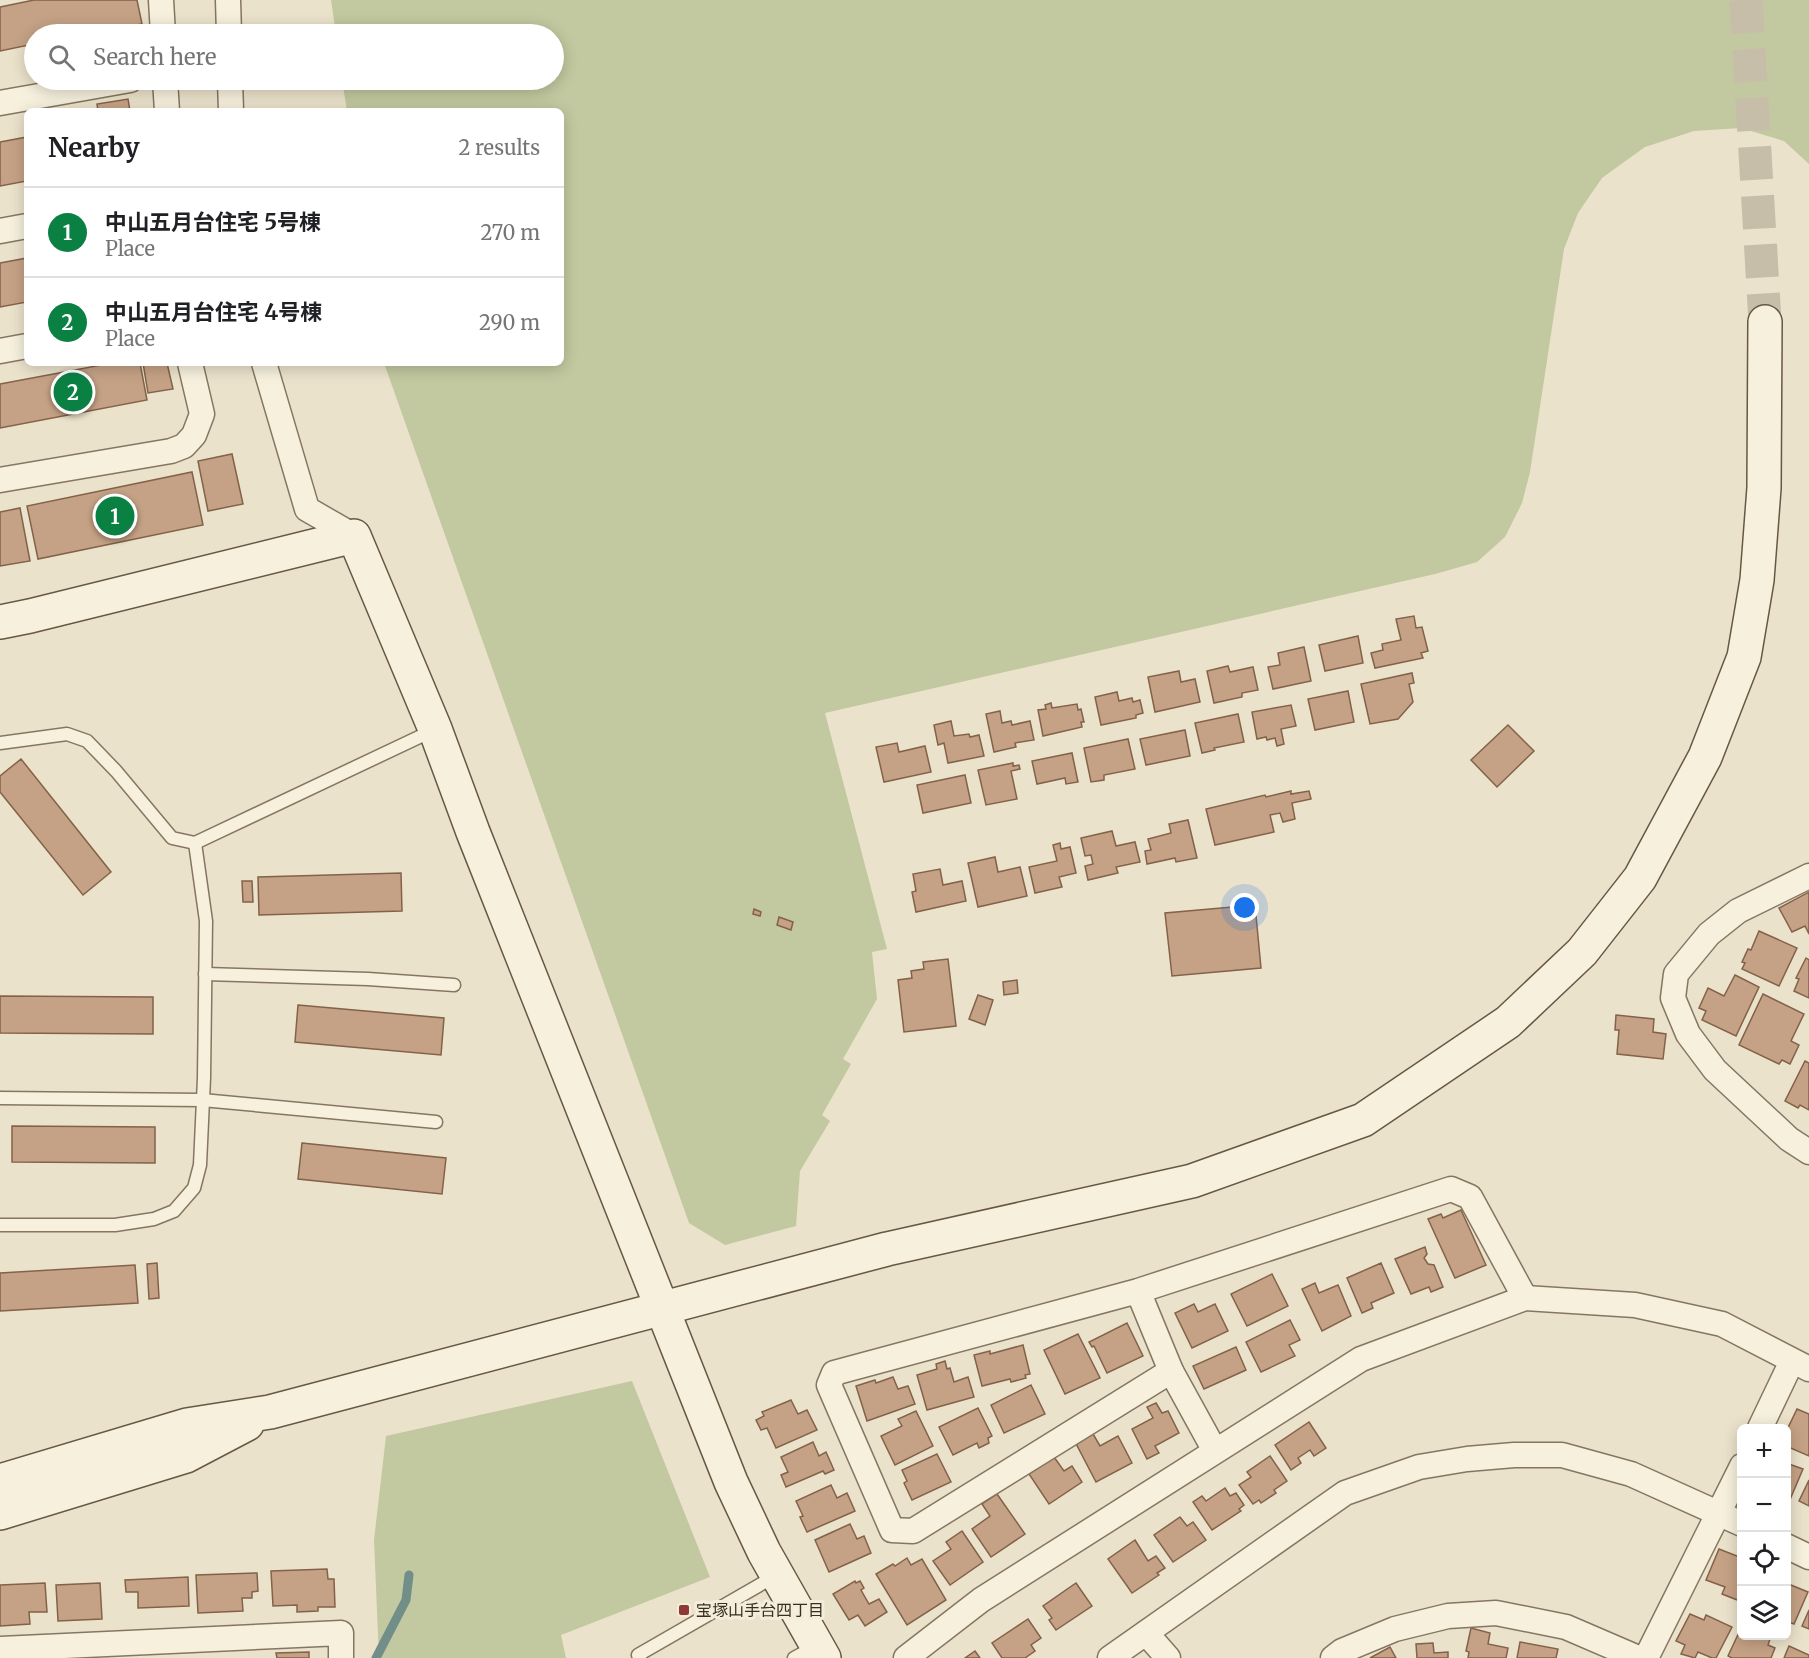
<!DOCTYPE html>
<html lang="en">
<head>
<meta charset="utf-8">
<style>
	body { margin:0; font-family:Merriweather,"Noto Sans JP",serif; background:#f6f6f6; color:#202124 }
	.controls { position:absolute; right:18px; bottom:18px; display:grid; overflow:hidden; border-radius:9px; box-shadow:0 3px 15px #0003 }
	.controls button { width:54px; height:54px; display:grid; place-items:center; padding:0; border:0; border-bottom:2px solid #e0e0e0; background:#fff; color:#202124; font:30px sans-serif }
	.you { position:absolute; left:1245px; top:908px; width:21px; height:21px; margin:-15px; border:4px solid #fff; border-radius:50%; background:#1a73e8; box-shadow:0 0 0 9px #1a73e833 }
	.badge { display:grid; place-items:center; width:39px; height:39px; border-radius:50%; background:#0b8043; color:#fff; font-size:20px; font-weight:700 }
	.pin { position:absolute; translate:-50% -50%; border:3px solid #fff; box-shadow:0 2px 6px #0006 }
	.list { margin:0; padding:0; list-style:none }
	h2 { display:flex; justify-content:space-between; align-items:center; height:78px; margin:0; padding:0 24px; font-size:26px }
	h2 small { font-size:20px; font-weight:400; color:#757577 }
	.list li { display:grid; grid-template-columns:39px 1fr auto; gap:18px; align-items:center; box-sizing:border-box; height:90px; padding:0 24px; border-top:2px solid #e0e0e0 }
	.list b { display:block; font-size:22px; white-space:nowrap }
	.list p { margin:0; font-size:20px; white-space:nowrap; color:#757577 }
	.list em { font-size:20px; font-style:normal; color:#757577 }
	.icon { flex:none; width:33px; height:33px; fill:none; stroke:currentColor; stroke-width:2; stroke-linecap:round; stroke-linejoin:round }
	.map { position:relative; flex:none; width:1809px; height:1658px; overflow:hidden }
	.search { position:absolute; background:#fff; box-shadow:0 3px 15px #0003; left:24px; top:24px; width:540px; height:66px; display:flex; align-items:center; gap:15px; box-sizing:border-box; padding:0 21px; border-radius:33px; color:#757577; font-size:22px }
	.panel { position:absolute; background:#fff; box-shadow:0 3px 15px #0003; left:24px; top:108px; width:540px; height:258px; border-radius:9px }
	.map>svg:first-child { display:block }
	.green { fill:#c2c89f }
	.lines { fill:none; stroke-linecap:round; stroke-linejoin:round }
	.stream { stroke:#728e88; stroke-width:9 }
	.building { fill:#c5a285; stroke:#836249; stroke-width:1.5 }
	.secondary-tunnel { stroke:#c7bea9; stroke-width:33; stroke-dasharray:33 16; stroke-linecap:butt }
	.lane-casing { stroke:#867661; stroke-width:15 }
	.street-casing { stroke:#867661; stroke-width:27 }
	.secondary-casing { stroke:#685743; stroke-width:36 }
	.lane { stroke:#f6f0dd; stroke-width:12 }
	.street { stroke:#f6f0dd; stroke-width:24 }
	.secondary { stroke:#f6f0dd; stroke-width:33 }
	.poi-dot { fill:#8f3936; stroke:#f3edda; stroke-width:2 }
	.labels { text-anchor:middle; stroke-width:6; stroke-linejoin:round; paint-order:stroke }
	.poi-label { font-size:16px; fill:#382e22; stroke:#f3edda; text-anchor:start }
</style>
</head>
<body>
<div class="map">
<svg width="1809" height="1658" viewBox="0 0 1809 1658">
	<rect width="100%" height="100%" fill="#ebe2cb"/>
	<g class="green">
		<path d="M331,0h1478v164l-25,-23 -43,-13 -47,3 -49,16 -43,31 -24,35 -14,36 -34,223 -8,31 -17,34 -28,25 -42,12 -610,139 62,236 -15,3 5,47 -34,60 8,5 -29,51 8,6 -30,50 -4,55 -71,19 -36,-22 -305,-860h177v-252h-214l-5,-31h212v-46h-218z"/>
		<path d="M632,1381l78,196 -149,58 5,23h-187l-5,-118 12,-104z"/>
	</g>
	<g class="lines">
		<path class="stream" d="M376,1658l30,-58 3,-25"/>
	</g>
	<g class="building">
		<path d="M34,0h103l5,24 -57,10h-51v10l-34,7v-44z"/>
		<path d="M128,99l2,12h-32l-1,-7z"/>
		<path d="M27,137v44l-27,5v-44z"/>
		<path d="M27,258v44l-27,5v-44z"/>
		<path d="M112,363h28l7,37 -147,28v-44z"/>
		<path d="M143,363h24l6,26 -25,4z"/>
		<path d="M232,454l11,50 -35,7 -10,-50z"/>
		<path d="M192,472l11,53 -165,34 -11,-53z"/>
		<path d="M20,508l10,53 -30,5v-54z"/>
		<path d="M1414,616l2,12 6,-1 6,24 -7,2 2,5 -48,10 -4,-15 12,-3 -1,-6 19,-4 -5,-21z"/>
		<path d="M1358,636l5,27 -38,8 -6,-26z"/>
		<path d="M1304,647l7,34 -38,8 -5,-22 12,-2 -2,-12z"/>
		<path d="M1228,666l2,6 23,-5 5,23 -16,3v4l-28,6 -7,-32z"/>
		<path d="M1179,671l2,11 14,-3 5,23 -45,10 -7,-35z"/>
		<path d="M1412,673l2,10 -5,1 4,18 -15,17 -28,5 -9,-40z"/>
		<path d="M1348,691l6,31 -39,8 -7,-31z"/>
		<path d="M1117,692l2,9 13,-3 1,4 7,-2 3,13 -7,2v3l-35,7 -6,-28z"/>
		<path d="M1051,703l1,5 25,-4 1,6 3,-1 3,13h-3l1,5 -39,9 -5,-26 8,-1 -1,-4z"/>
		<path d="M1291,705l5,21 -15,3 3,15 -7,2 -2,-8 -8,2 -1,-3 -9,2 -5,-27z"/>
		<path d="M1000,711l2,12 9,-2 1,4 18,-4 4,19 -19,3 1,4 -22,5 -8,-38z"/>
		<path d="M1238,714l6,28 -30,6 1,2 -13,3 -7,-30z"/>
		<path d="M951,721l3,15 15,-2 1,3 9,-2 5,21 -36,7 -4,-20 -6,2 -4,-20z"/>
		<path d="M1508,725l26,26 -37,36 -26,-27z"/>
		<path d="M1185,730l5,26 -44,9 -6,-26z"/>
		<path d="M1128,739l7,30 -31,6v5l-13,2 -7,-34z"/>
		<path d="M897,743l2,9 26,-6 6,26 -47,10 -8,-35z"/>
		<path d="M1072,753l6,29 -12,2 -1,-6 -28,6 -5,-23z"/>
		<path d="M21,759l90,113 -28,23 -83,-103v-16z"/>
		<path d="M1013,763v3l6,-1 1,4 -9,2 6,28 -31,6 -8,-35z"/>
		<path d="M965,775l6,28 -48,10 -6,-28z"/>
		<path d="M1291,791v3l18,-3 2,8 -19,4 3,16 -12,3 -3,-9 -10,2 4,17 -59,13 -9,-36 59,-14 1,2z"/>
		<path d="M1188,820l9,38 -21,4 -1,-4 -28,6 -2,-13 6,-1 -3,-11 23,-6 -2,-9z"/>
		<path d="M1112,831l4,15 19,-4 5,20 -24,5 2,6 -30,7 -3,-14 8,-2 -2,-9 -6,1 -4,-18z"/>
		<path d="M1060,843l1,6 9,-2 6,26 -17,4 3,10 -27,6 -6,-26 28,-6 -4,-16z"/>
		<path d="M995,857l3,15 22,-5 7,29 -49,11 -10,-44z"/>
		<path d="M940,869l3,16 19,-4 4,20 -50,11 -4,-20 4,-1 -3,-17z"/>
		<path d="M401,873l1,38 -143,4 -1,-38z"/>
		<path d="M242,881h10l1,21h-10z"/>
		<path d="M1809,892v42l-4,-8 -13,6 -13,-24z"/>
		<path d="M1255,905l6,63 -89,8 -7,-63z"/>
		<path d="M754,909l7,3 -1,4 -7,-2z"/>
		<path d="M779,917l14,5 -2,8 -14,-5z"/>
		<path d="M1759,931l38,17 -18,38 -37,-17 3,-6 -3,-1 6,-13 3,1z"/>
		<path d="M1806,958l3,2v38l-15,-7 5,-12 -3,-1z"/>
		<path d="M948,959l8,67 -52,6 -6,-52 14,-2 -1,-7 13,-2 -1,-7z"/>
		<path d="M1735,975l24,12 -23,49 -34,-16 4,-9 -7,-3 9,-20 16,8z"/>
		<path d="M1017,980l1,13 -14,2 -1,-13z"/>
		<path d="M1763,994l41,20 -13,27 8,4 -9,19 -8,-4 -3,4 -40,-19z"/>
		<path d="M978,995l15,5 -8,25 -16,-6z"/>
		<path d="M0,996l153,1v37l-153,-1z"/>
		<path d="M298,1005l146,13 -3,37 -146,-13z"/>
		<path d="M1616,1015l38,4 -1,13 13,2 -3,25 -46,-5 2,-24h-4z"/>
		<path d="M1805,1061l4,2v47l-9,-5 -2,3 -13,-7z"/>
		<path d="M12,1126l143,1v36l-143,-1z"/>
		<path d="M302,1143l144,15 -4,36 -144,-15z"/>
		<path d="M1461,1210l25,55 -31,13 -27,-59 13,-5 2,4z"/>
		<path d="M1425,1247l2,7 -3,4 4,6 6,1 9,22 -12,5 -2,-5 -18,7 -16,-35z"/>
		<path d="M157,1263l2,35 -10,1 -2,-35z"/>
		<path d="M1381,1263l13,30 -23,10 2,5 -11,5 -15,-35z"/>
		<path d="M135,1265l3,38 -138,8v-38z"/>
		<path d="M1272,1274l16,32 -41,20 -16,-32z"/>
		<path d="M1315,1283l4,10 19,-8 13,31 -29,15 -20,-42z"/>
		<path d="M1194,1304l4,8 17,-8 13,27 -36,17 -17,-35z"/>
		<path d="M1290,1320l10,20 -11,5 6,11 -34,16 -15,-30z"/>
		<path d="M1127,1323l16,33 -36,17 -13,-27 -2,1 -3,-5z"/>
		<path d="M1078,1334l22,44 -35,16 -21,-44z"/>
		<path d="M1023,1345l7,29 -5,1 1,3 -15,4 -1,-3 -28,7 -8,-31 16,-4v3z"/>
		<path d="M1236,1347l10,23 -42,19 -11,-23z"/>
		<path d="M945,1361l2,8 3,-1 4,14 14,-5 6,20 -47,13 -10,-35 20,-6 -1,-5z"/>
		<path d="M893,1377l5,12 10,-3 7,18 -48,17 -11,-35 19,-6 1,3z"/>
		<path d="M1031,1385l14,29 -41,19 -13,-28z"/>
		<path d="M791,1400l7,14 9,-4 10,20 -41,18 -9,-20 -6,2 -5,-10 8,-4 -2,-4z"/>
		<path d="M1156,1403l6,10 6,-2 11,22 -24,13 4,7 -12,6 -15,-30 21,-11 -6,-11z"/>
		<path d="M978,1408l14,28 -4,2 1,5 -10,5 -2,-5 -24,12 -14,-28z"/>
		<path d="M1797,1409l12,5v42l-23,-10v-14z"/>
		<path d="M916,1411l17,35 -38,19 -14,-29 21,-10 -4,-7z"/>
		<path d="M1309,1422l17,26 -12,8 -4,-6 -12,8 3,5 -10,7 -16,-25z"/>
		<path d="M1089,1427l11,19 18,-10 14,27 -36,19 -24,-46z"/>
		<path d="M813,1442l6,14 7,-4 8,18 -9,4 -2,-3 -37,16 -5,-12 7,-3 -7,-15z"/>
		<path d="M937,1454l14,28 -39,18 -8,-17 3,-2 -5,-11z"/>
		<path d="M1270,1456l17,25 -13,9 2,3 -15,10 -2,-3 -6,4 -14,-19 12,-8 -4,-5z"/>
		<path d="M1054,1457l10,14 8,-5 10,16 -33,22 -20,-30z"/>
		<path d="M1786,1463l17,6 -17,40z"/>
		<path d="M1809,1480v26l-10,-5z"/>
		<path d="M831,1485l6,13 10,-5 8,18 -48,21 -7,-15 3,-1 -7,-15z"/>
		<path d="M1225,1488l5,8 6,-3 8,12 -5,4 2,2 -29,19 -19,-28 9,-6 4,5z"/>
		<path d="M997,1494l28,40 -34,23 -19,-28 18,-13 -8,-12z"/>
		<path d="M1180,1517l7,9 6,-4 13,18 -33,22 -19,-27z"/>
		<path d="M850,1524l7,15 7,-3 7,17 -42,19 -14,-32z"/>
		<path d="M962,1531l21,31 -33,23 -17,-24 18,-12 -5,-7z"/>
		<path d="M1135,1540l13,21 8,-5 9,12 -8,5 2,2 -27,18 -24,-34z"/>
		<path d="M1719,1549l23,9v41l-2,2 -18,-7 3,-7 -19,-7z"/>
		<path d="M907,1558l4,7 11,-6 24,41 -39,25 -31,-51 17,-10 2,2z"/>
		<path d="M327,1569l1,10h6l1,28h-17v4l-21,1v-7l-24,1 -2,-35z"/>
		<path d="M257,1573l1,18 -6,1v6h-10l1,13 -45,2 -2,-38z"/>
		<path d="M188,1577l1,29 -51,2v-16h-12l-1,-12z"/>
		<path d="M855,1581l1,2 4,-2 4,7 -3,2 8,14 10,-5 8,13 -22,14 -7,-11 -9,5 -16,-26z"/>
		<path d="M45,1583l2,29h-18l1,12 -30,2v-41z"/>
		<path d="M100,1583l2,36 -44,2 -2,-36z"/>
		<path d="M1076,1583l16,23 -36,24 -7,-10 3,-2 -9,-12z"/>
		<path d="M1786,1583l22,9 -14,32 -8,-3z"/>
		<path d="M1809,1610v19l-7,-3z"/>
		<path d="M1690,1614l14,6 2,-5 26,12 -16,31h-4l-14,-6 -3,6 -14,-4 4,-9 -9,-4z"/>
		<path d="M1028,1619l13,19 -10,7 4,6 -10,7h-23l-10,-15z"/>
		<path d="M1742,1626v10h29l-3,9 7,3 -4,10h-39l-4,-2z"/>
		<path d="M1471,1628l19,5 -2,11 20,4 -2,10h-38l1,-6 -3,-1z"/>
		<path d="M1520,1642l38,7 -2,9h-39z"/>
		<path d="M1433,1643l1,10 14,-1v6h-31l-1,-14z"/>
		<path d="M1789,1646l20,9v3h-25z"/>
		<path d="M1390,1647l6,11h-26z"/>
		<path d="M975,1651l5,7h-15z"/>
		<path d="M309,1652v6h-32l-1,-5z"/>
	</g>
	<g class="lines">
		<path class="secondary-tunnel" d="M1746,0l19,322"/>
		<g class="lane-casing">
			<g id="lane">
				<path d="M0,743l67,-9 20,7 29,30 56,67 23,5 239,-113"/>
				<path d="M205,974l163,5 86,6"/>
				<path d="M0,1098l202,2 234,22"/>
				<path d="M0,1225h115l39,-6 20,-8 20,-23 6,-23 4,-87 2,-157 -11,-78"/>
				<path d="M640,1658l-2,-3 139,-80"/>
				<path d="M794,1658l22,-12"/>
			</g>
		</g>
		<g class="street-casing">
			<g id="street">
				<path d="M161,0l2,34"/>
				<path d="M228,0l1,34"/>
				<path d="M165,80l2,31"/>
				<path d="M230,80l1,31"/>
				<path d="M0,103l130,-23"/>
				<path d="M0,231l27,-5"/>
				<path d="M0,351l27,-5"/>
				<path d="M264,363l43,146 47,27"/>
				<path d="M0,480l171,-29 13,-5 10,-11 8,-21 -12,-51"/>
				<path d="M1809,876l-71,35 -29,23 -33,40 -3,24 15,36 27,36 74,69 20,13"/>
				<path d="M1138,1291l33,80 -258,160 -21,-1 -63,-145 5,-12 304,-82 313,-102 19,8 55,101"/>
				<path d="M1171,1371l44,80"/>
				<path d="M1760,1428l32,-67"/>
				<path d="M1786,1546l23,11"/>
				<path d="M1146,1633l22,25"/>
				<path d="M0,1649l341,-16v25"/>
				<path d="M906,1658l75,-58 380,-241 164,-61 110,7 87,19 87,45"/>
				<path d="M1110,1658l235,-165 74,-26 48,-8 47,-4h48l69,19 111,50"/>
				<path d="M1333,1658l9,-7 53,-22 53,-13 48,-3 70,14 72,31"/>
				<path d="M1646,1658l96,-192"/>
			</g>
		</g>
		<g class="secondary-casing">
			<g id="secondary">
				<path d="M0,622l30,-6 324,-80 81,193 38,103 258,650 33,70 60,106"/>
				<path d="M0,1481l187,-56 83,-13 617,-163 305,-68 171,-61 145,-98 74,-70 58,-74 65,-121 39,-100 13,-77 7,-92 1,-166"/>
				<path d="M0,1513l186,-57 61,-32"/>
			</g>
		</g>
		<use href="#lane" class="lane"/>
		<use href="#street" class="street"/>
		<use href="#secondary" class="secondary"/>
	</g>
	<rect class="poi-dot" x="678" y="1604" width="12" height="12" rx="3"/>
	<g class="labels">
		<g class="poi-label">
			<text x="696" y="1616">宝塚山手台四丁目</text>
		</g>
	</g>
</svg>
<div class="controls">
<button>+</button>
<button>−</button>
<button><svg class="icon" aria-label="locate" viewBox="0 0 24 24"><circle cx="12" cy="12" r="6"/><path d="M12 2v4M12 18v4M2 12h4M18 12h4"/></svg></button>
<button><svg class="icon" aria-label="layers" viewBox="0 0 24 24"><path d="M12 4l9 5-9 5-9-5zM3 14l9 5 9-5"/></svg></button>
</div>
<div class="you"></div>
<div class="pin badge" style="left:115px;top:516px">1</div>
<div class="pin badge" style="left:73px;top:392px">2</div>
<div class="search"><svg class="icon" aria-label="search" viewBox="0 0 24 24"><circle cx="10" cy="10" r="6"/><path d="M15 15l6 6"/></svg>Search here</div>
<section class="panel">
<h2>Nearby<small>2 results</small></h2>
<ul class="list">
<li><span class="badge">1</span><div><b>中山五月台住宅 5号棟</b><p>Place</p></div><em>270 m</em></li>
<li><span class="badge">2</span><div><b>中山五月台住宅 4号棟</b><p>Place</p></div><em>290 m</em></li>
</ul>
</section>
</div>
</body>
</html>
